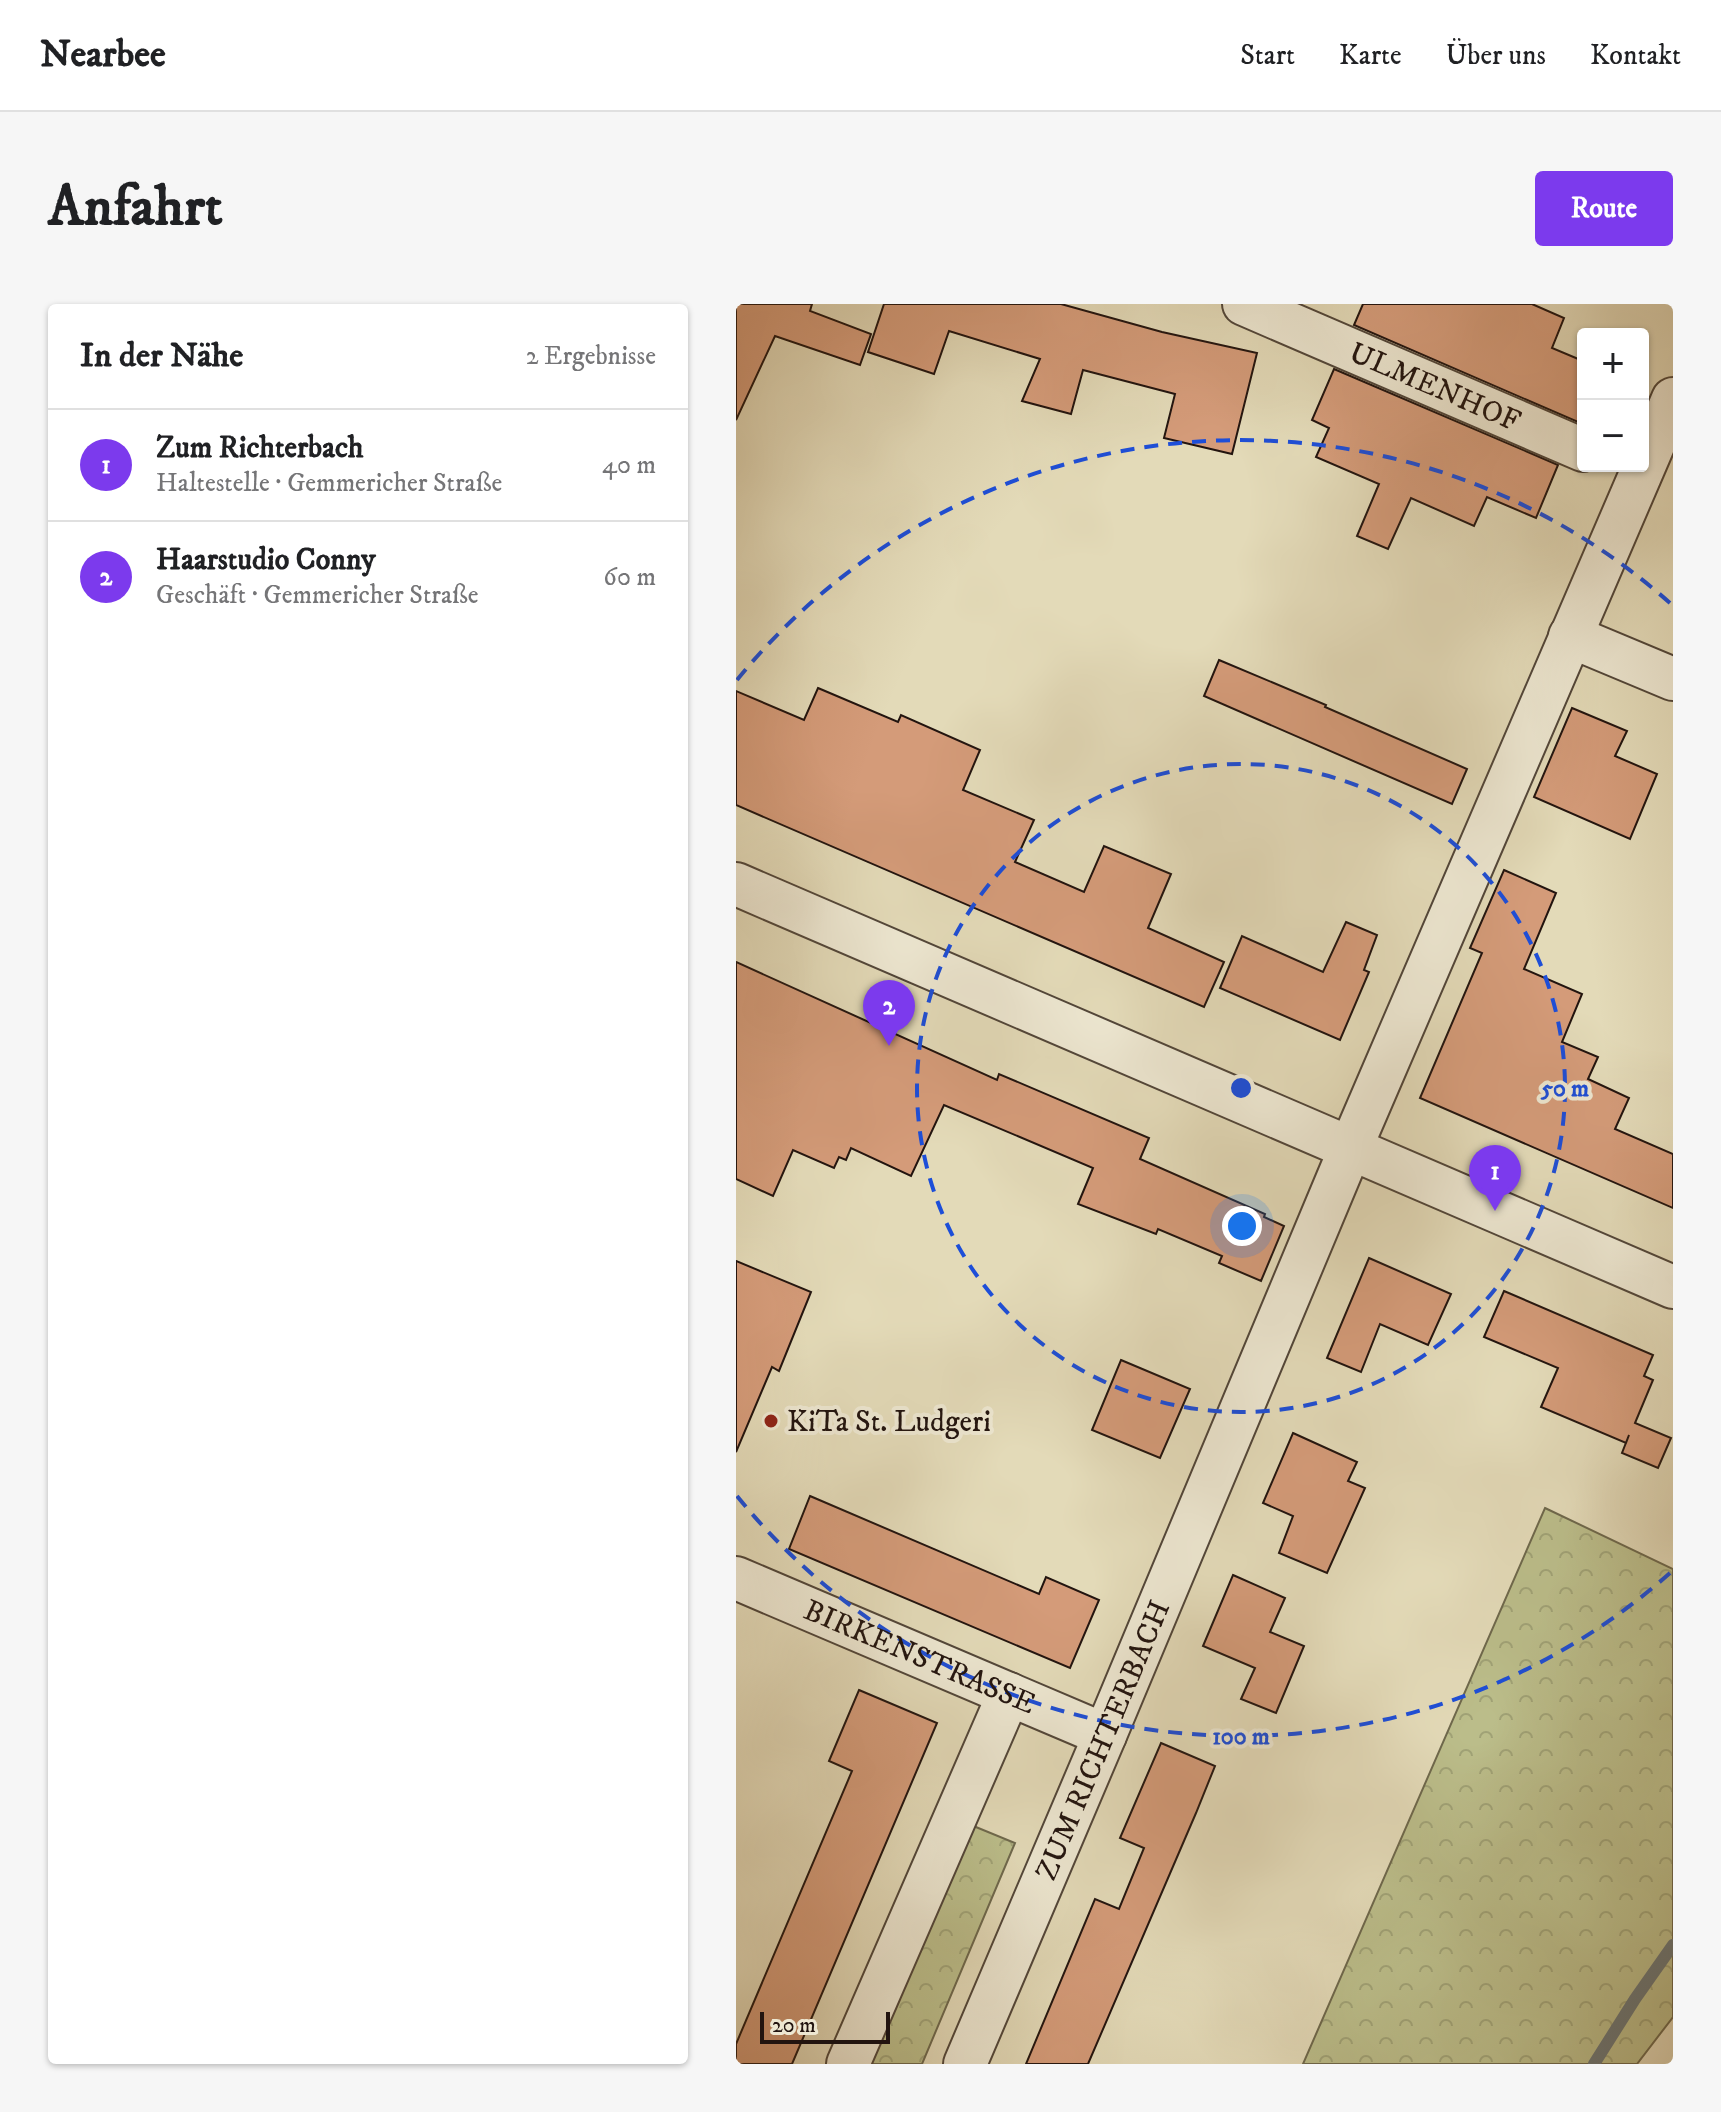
<!DOCTYPE html>
<html lang="de">
<head>
<meta charset="utf-8">
<style>
	body { margin:0; font-family:"IM FELL DW Pica",serif; background:#f6f6f6; color:#202124 }
	.controls { position:absolute; right:24px; top:24px; display:grid; overflow:hidden; border-radius:8px; box-shadow:0 2px 6px #0004 }
	.controls button { width:72px; height:72px; display:grid; place-items:center; padding:0; border:0; border-bottom:2px solid #e0e0e0; background:#fff; color:#202124; font:40px sans-serif }
	.scale { position:absolute; left:24px; bottom:20px; width:130px; box-sizing:border-box; padding-left:8px; border:4px solid #22140f; border-top:0; font-size:22px; line-height:28px; white-space:nowrap; color:#22140f; -webkit-text-stroke:6px #ede7d1; paint-order:stroke }
	.you { position:absolute; left:506px; top:922px; width:28px; height:28px; margin:-20px; border:6px solid #fff; border-radius:50%; background:#1a73e8; box-shadow:0 0 0 12px #1a73e833 }
	.badge { display:grid; place-items:center; width:52px; height:52px; border-radius:50%; background:#7c3aed; color:#fff; font-size:26px; font-weight:700 }
	.pin { position:absolute; translate:-50% -66px; filter:drop-shadow(0 2px 4px #0008) }
	.pin::after { content:''; position:absolute; top:42px; width:28px; height:24px; background:inherit; clip-path:polygon(0 0,100% 0,50% 100%) }
	.list { margin:0; padding:0; list-style:none }
	h2 { display:flex; justify-content:space-between; align-items:center; height:104px; margin:0; padding:0 32px; font-size:34px }
	h2 small { font-size:26px; font-weight:400; color:#757577 }
	.list li { display:grid; grid-template-columns:52px 1fr auto; gap:24px; align-items:center; box-sizing:border-box; height:112px; padding:0 32px; border-top:2px solid #e0e0e0 }
	.list b { display:block; font-size:30px; white-space:nowrap }
	.list p { margin:0; font-size:26px; white-space:nowrap; color:#757577 }
	.list em { font-size:26px; font-style:normal; color:#757577 }
	.map { position:relative; flex:none; width:937px; height:1760px; overflow:hidden; border-radius:8px }
	header { display:flex; align-items:center; gap:48px; box-sizing:border-box; height:112px; padding:0 40px; background:#fff; border-bottom:2px solid #e0e0e0 }
	header strong { font-size:38px }
	nav { display:flex; gap:44px; margin-inline-start:auto; font-size:28px }
	.intro { display:flex; align-items:center; justify-content:space-between; box-sizing:border-box; height:192px; padding:0 48px }
	h1 { margin:0; font-size:56px }
	.button { padding:20px 36px; border-radius:8px; background:#7c3aed; color:#fff; font-size:28px; font-weight:700 }
	main { display:flex; gap:48px; padding:0 48px }
	aside { flex:1; background:#fff; border-radius:8px; box-shadow:0 2px 6px #0004 }
	.map>svg:first-child { display:block }
	.forest { fill:url(#forest-crowns); stroke:#6e684c; stroke-width:2 }
	.lines { fill:none; stroke-linecap:round; stroke-linejoin:round }
	.stream { stroke:#6b7676; stroke-width:12 }
	.building { fill:#d49b79; stroke:#22140f; stroke-width:2 }
	.minor-casing { stroke:#524639; stroke-width:46 }
	.minor { stroke:#ede7d1; stroke-width:42 }
	.ring { fill:none; stroke:#1d4ed8; stroke-width:4; stroke-dasharray:14 10 }
	.poi-dot { fill:#8f2418; stroke:#ede7d1; stroke-width:3 }
	.labels { text-anchor:middle; stroke-width:8; stroke-linejoin:round; paint-order:stroke }
	.street-label { font-size:30px; fill:#22140f; stroke:#ede7d1 }
	.poi-label { font-size:30px; fill:#22140f; stroke:#ede7d1; text-anchor:start }
	.centre { fill:#1d4ed8; stroke:#ede7d1; stroke-width:4 }
	.ring-label { font-size:24px; text-anchor:middle; font-weight:bold; fill:#1d4ed8; stroke:#ede7d1; stroke-width:8; stroke-linejoin:round; paint-order:stroke }
</style>
</head>
<body>
<header>
<strong>Nearbee</strong>
<nav><a>Start</a><a>Karte</a><a>Über uns</a><a>Kontakt</a></nav>
</header>
<div class="intro"><h1>Anfahrt</h1><a class="button">Route</a></div>
<main>
<aside>
<h2>In der Nähe<small>2 Ergebnisse</small></h2>
<ul class="list">
<li><span class="badge">1</span><div><b>Zum Richterbach</b><p>Haltestelle · Gemmericher Straße</p></div><em>40 m</em></li>
<li><span class="badge">2</span><div><b>Haarstudio Conny</b><p>Geschäft · Gemmericher Straße</p></div><em>60 m</em></li>
</ul>
</aside>
<div class="map">
<svg width="937" height="1760" viewBox="0 0 937 1760">
	<defs>
		<pattern id="forest-crowns" width="20" height="18" patternUnits="userSpaceOnUse" patternTransform="scale(2)"><rect width="20" height="18" fill="#bbbd8a"/><path d="M2 6a3 3 0 1 1 6 0M12 15a3 3 0 1 1 6 0" fill="none" stroke="#a0a276"/></pattern>
	</defs>
	<rect width="100%" height="100%" fill="#e3dab8"/>
	<filter id="stains"><feTurbulence type="fractalNoise" baseFrequency=".0025" numOctaves="4"/><feColorMatrix values="0 0 0 0 .2 0 0 0 0 .09 0 0 0 0 .02 0 0 0 .5 -.17"/></filter>
	<radialGradient id="worn" r=".72"><stop offset=".6" stop-color="#630" stop-opacity="0"/><stop offset="1" stop-color="#630" stop-opacity=".3"/></radialGradient>
	<g class="forest">
		<path d="M809,1204l128,61v448l-36,47h-334z"/>
		<path d="M235,1521l44,18 -93,221h-52z"/>
	</g>
	<g class="lines">
		<path class="stream" d="M858,1760l41,-65 38,-54"/>
	</g>
	<g class="building">
		<path d="M0,0h76l-2,7 61,23 -11,31 -85,-29 -39,84z"/>
		<path d="M148,0h177l101,28 95,21 -25,101 -68,-16 11,-44 -92,-24 -12,44 -49,-13 18,-42 -91,-28 -15,43 -66,-22z"/>
		<path d="M627,0h169l32,14 -12,30 31,13v48l-5,13 -224,-97z"/>
		<path d="M598,65l224,96 -22,53 -49,-21 -13,29 -63,-28 -23,51 -31,-13 22,-52 -63,-27 13,-29 -17,-8z"/>
		<path d="M483,356l107,45 -1,2 142,62 -15,35 -248,-108z"/>
		<path d="M82,384l80,34 3,-7 79,35 -17,40 71,30 -19,42 69,30 20,-46 67,28 -23,54 76,34 -20,45 -468,-202v-114l68,29z"/>
		<path d="M836,404l55,23 -12,25 42,18 -27,65 -96,-42z"/>
		<path d="M768,566l52,23 -32,76 58,25 -20,48 36,15 -10,22 41,19 -14,31 58,25v54l-253,-110 62,-145 -12,-5z"/>
		<path d="M610,618l31,13 -13,35 5,2 -29,68 -120,-52 22,-52 81,36z"/>
		<path d="M0,658l261,118 2,-6 150,64 -9,21 125,55 -1,3 20,9 -23,55 -42,-18 3,-7 -64,-27 -2,5 -78,-30 15,-36 -149,-63 -33,71 -60,-28 -5,12 -7,-3 -5,11 -41,-18 -20,46 -37,-17z"/>
		<path d="M633,954l82,36 -23,51 -48,-21 -19,48 -34,-14z"/>
		<path d="M0,957l75,31 -32,79 -7,-4 -36,85z"/>
		<path d="M768,987l149,64 -9,21 9,4 -18,43 36,15 -13,30 -36,-15 7,-18 -3,8 -85,-36 17,-39 -74,-31z"/>
		<path d="M385,1056l69,29 -30,69 -68,-28z"/>
		<path d="M557,1129l64,29 -9,19 17,7 -38,85 -48,-20 14,-37 -30,-13z"/>
		<path d="M74,1192l229,98 7,-17 53,23 -29,68 -281,-119z"/>
		<path d="M497,1271l52,23 -15,34 34,14 -28,67 -35,-14 14,-31 -52,-22z"/>
		<path d="M123,1386l78,33 -145,341h-56v-20l116,-273 -23,-10z"/>
		<path d="M425,1439l54,23 -19,47 -108,251h-62l69,-165 24,10 25,-61 -24,-10z"/>
	</g>
	<g class="lines">
		<g class="minor-casing">
			<g id="minor">
				<path id="s1" d="M508,0l339,146"/>
				<path d="M834,332l103,43"/>
				<path d="M0,580l937,403"/>
				<path id="s2" d="M0,1274l369,157"/>
				<path d="M112,1760l161,-370"/>
				<path id="s3" d="M229,1760l140,-329 246,-588 322,-748"/>
			</g>
		</g>
		<use href="#minor" class="minor"/>
	</g>
	<g class="ring">
		<circle cx="505" cy="784" r="324"/>
		<path d="M934 1269A648 648 0 0 1 1 1192M1 376A648 648 0 0 1 934 299"/>
	</g>
	<circle class="poi-dot" cx="35" cy="1117" r="8"/>
	<g class="labels">
		<g class="street-label">
			<text dy="10" stroke="none"><textPath href="#s1" startOffset="208">ULMENHOF</textPath></text>
			<text dy="10" stroke="none"><textPath href="#s2" startOffset="200">BIRKENSTRASSE</textPath></text>
			<text dy="10" stroke="none"><textPath href="#s3" startOffset="352">ZUM RICHTERBACH</textPath></text>
		</g>
		<g class="poi-label">
			<text x="51" y="1127">KiTa St. Ludgeri</text>
		</g>
	</g>
	<circle cx="505" cy="784" r="12" class="centre"/>
	<g class="ring-label">
		<text x="829" y="792">50 m</text>
		<text x="505" y="1440">100 m</text>
	</g>
	<rect width="100%" height="100%" filter="url(#stains)"/>
	<rect width="100%" height="100%" fill="url(#worn)"/>
</svg>
<div class="controls">
<button>+</button>
<button>−</button>
</div>
<div class="scale">20 m</div>
<div class="you"></div>
<div class="pin badge" style="left:759px;top:907px">1</div>
<div class="pin badge" style="left:153px;top:742px">2</div>
</div>
</main>
</body>
</html>
